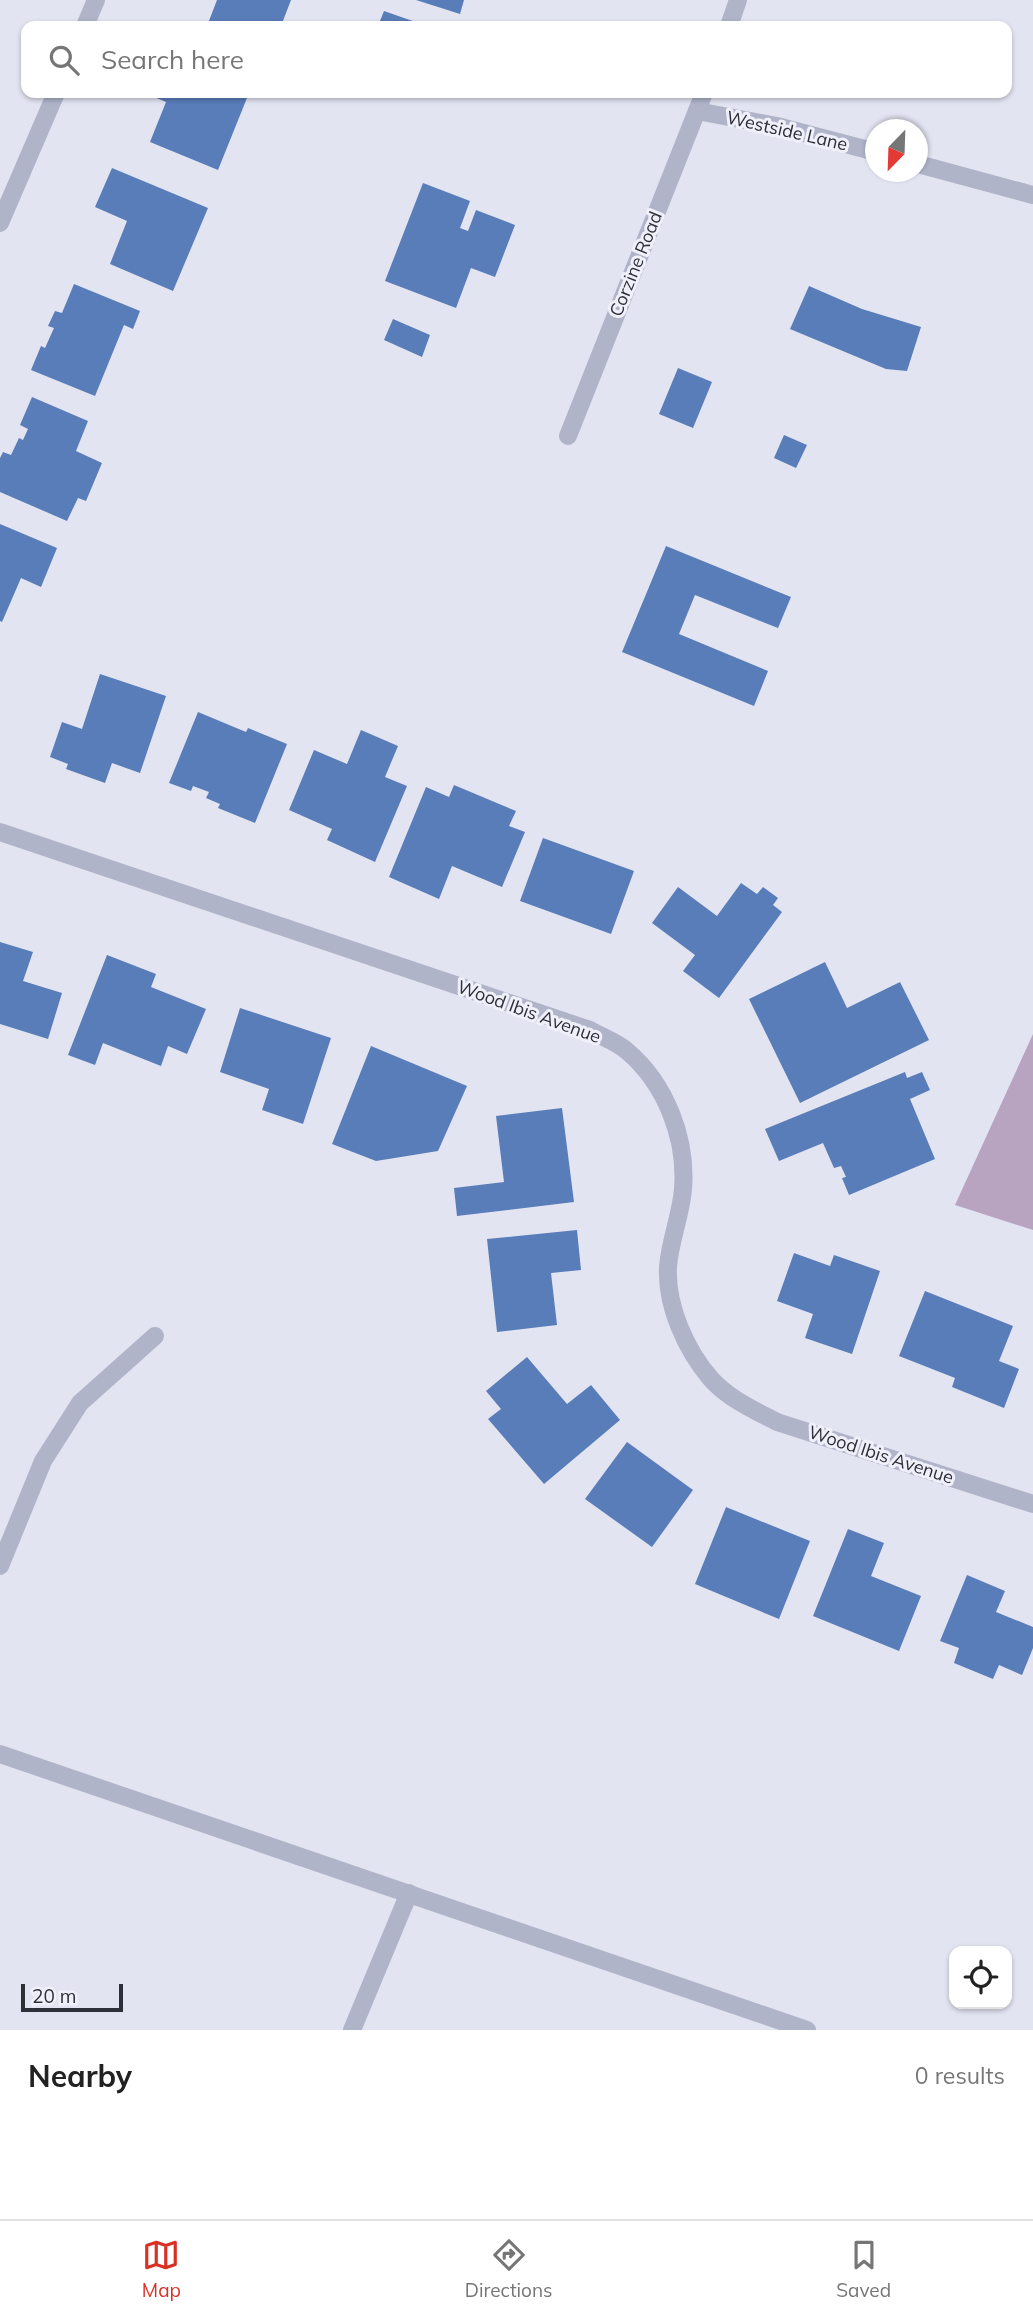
<!DOCTYPE html>
<html lang="en">
<head>
<meta charset="utf-8">
<style>
	body { margin:0; font-family:Mulish,sans-serif; background:#f6f6f6; color:#222 }
	.controls { position:absolute; right:21px; bottom:21px; display:grid; overflow:hidden; border-radius:14px; box-shadow:0 2px 5px #0004 }
	.controls button { width:63px; height:63px; display:grid; place-items:center; padding:0; border:0; border-bottom:2px solid #e0e0e0; background:#fff; color:#222; font:35px sans-serif }
	.compass { position:absolute; left:865px; top:119px; width:63px; height:63px; border-radius:50%; background:#fff; box-shadow:0 2px 5px #0004; rotate:203deg }
	.scale { position:absolute; left:21px; bottom:18px; width:102px; box-sizing:border-box; padding-left:7px; border:4px solid #2d3039; border-top:0; font-size:19px; line-height:24px; white-space:nowrap; color:#2d3039; -webkit-text-stroke:5px #eff0f9; paint-order:stroke }
	.list { margin:0; padding:0; list-style:none }
	h2 { display:flex; justify-content:space-between; align-items:center; height:91px; margin:0; padding:0 28px; font-size:30px }
	h2 small { font-size:23px; font-weight:400; color:#767676 }
	.icon { flex:none; width:38px; height:38px; fill:none; stroke:currentColor; stroke-width:2; stroke-linecap:round; stroke-linejoin:round }
	.map { position:relative; flex:none; width:1033px; height:2030px; overflow:hidden }
	.search { position:absolute; background:#fff; box-shadow:0 2px 5px #0004; left:21px; right:21px; top:21px; height:77px; display:flex; align-items:center; gap:18px; box-sizing:border-box; padding:0 24px; border-radius:14px; color:#767676; font-size:26px }
	.sheet { height:189px; background:#fff }
	nav { display:flex; justify-content:space-around; align-items:center; box-sizing:border-box; height:98px; border-top:2px solid #e0e0e0; background:#fff; font-size:19px; color:#767676 }
	nav a { display:grid; justify-items:center; gap:4px }
	nav .on { color:#d93025 }
	.map>svg:first-child { display:block }
	.green { fill:#b8a4c0 }
	.building { fill:#597db9 }
	.lines { fill:none; stroke-linecap:round; stroke-linejoin:round }
	.minor { stroke:#b0b4c9; stroke-width:18 }
	.labels { text-anchor:middle; stroke-width:6; stroke-linejoin:round; paint-order:stroke }
	.street-label { font-size:18px; fill:#2d3039; stroke:#eff0f9 }
</style>
</head>
<body>
<div class="map">
<svg width="1033" height="2030" viewBox="0 0 1033 2030">
	<rect width="100%" height="100%" fill="#e3e4f2"/>
	<path class="green" d="M1033,1034v196l-78,-25z"/>
	<g class="building">
		<path d="M217,0h74l-10,26 -12,-4 -1,4h-61z"/>
		<path d="M416,0h48l-4,14z"/>
		<path d="M384,11l43,15h-49z"/>
		<path d="M145,93h104l-31,77 -68,-28 16,-40z"/>
		<path d="M112,168l96,40 -35,83 -63,-27 17,-43 -32,-14z"/>
		<path d="M423,183l47,18 -10,27 8,3 8,-21 39,15 -20,52 -24,-9 -15,40 -71,-27z"/>
		<path d="M74,284l66,27 -7,18 -9,-4 -29,71 -64,-26 10,-24 4,2 9,-20 -6,-2 7,-15 7,2z"/>
		<path d="M809,286l53,23 59,18 -14,44 -21,-2 -96,-40z"/>
		<path d="M393,319l37,16 -8,22 -38,-17z"/>
		<path d="M678,368l34,14 -19,46 -34,-14z"/>
		<path d="M32,397l56,24 -12,30 26,12 -16,38 -8,-3 -11,23 -67,-29v-34l3,-6 8,3 8,-17 4,2 5,-11 -8,-4z"/>
		<path d="M784,435l23,10 -11,23 -22,-10z"/>
		<path d="M0,524l57,24 -16,39 -20,-9 -19,44 -2,-1z"/>
		<path d="M666,546l125,51 -13,31 -83,-33 -16,39 89,37 -14,35 -132,-54z"/>
		<path d="M100,674l66,22 -26,77 -28,-10 -7,20 -39,-14 2,-5 -18,-7 12,-35 20,7z"/>
		<path d="M198,712l48,20 2,-4 39,16 -32,79 -37,-15 2,-4 -14,-6 3,-6 -16,-6 -2,5 -22,-8z"/>
		<path d="M361,730l37,16 -13,31 22,9 -32,76 -48,-22 5,-11 -43,-19 25,-60 33,14z"/>
		<path d="M454,785l62,26 -7,15 16,6 -23,55 -50,-21 -13,33 -50,-22 37,-90 23,10z"/>
		<path d="M543,838l91,33 -23,63 -91,-33z"/>
		<path d="M741,883l16,11 6,-7 15,11 -5,7 9,7 -63,86 -36,-27 12,-16 -43,-32 26,-36 39,29z"/>
		<path d="M0,942l33,10 -10,29 39,12 -14,46 -48,-15z"/>
		<path d="M107,955l49,19 -5,13 55,22 -19,45 -19,-8 -7,20 -58,-23 -8,22 -27,-10z"/>
		<path d="M825,962l22,46 53,-26 29,58 -129,63 -51,-104z"/>
		<path d="M240,1008l91,30 -28,86 -41,-14 7,-21 -49,-17z"/>
		<path d="M371,1046l96,40 -29,65 -62,10 -44,-17z"/>
		<path d="M905,1072l2,6 15,-6 8,18 -20,9 25,60 -86,36 -7,-17 4,-1 -5,-11 -7,2 -11,-25 -44,18 -14,-32z"/>
		<path d="M562,1108l12,94 -117,14 -3,-28 50,-6 -8,-66z"/>
		<path d="M577,1230l4,40 -30,3 6,52 -60,7 -10,-93z"/>
		<path d="M794,1253l36,13 4,-11 46,16 -28,83 -47,-16 8,-24 -36,-13z"/>
		<path d="M925,1291l88,35 -14,35 20,8 -15,39 -52,-21 3,-9 -56,-22z"/>
		<path d="M527,1357l40,47 24,-19 29,35 -76,64 -56,-65 13,-10 -15,-18z"/>
		<path d="M627,1442l66,48 -41,57 -67,-48z"/>
		<path d="M726,1507l84,34 -31,78 -84,-35z"/>
		<path d="M848,1529l36,14 -13,33 50,20 -22,55 -86,-35z"/>
		<path d="M967,1575l38,16 -9,21 37,15v21l-11,27 -23,-10 -6,14 -39,-16 5,-15 -19,-7z"/>
	</g>
	<g class="lines">
		<g class="minor">
			<path d="M85,26l11,-26"/>
			<path d="M729,26l9,-26"/>
			<path d="M697,111l80,15 99,26"/>
			<path d="M918,164l115,31"/>
			<path d="M0,223l56,-130"/>
			<path d="M568,436l136,-343"/>
			<path d="M0,832l590,198c12,7 27,12 37,21 39,33 60,88 56,138 -2,26 -13,51 -15,78 -2,39 18,83 43,112 18,20 43,31 66,43l256,82"/>
			<path d="M0,1566l43,-105 37,-58 75,-67"/>
			<path d="M0,1754l807,276"/>
			<path d="M352,2030l57,-137"/>
		</g>
	</g>
	<g class="labels">
		<g class="street-label">
			<text transform="translate(787 131) rotate(13)" y="6">Westside Lane</text>
			<text transform="translate(636 264) rotate(-68)" y="6">Corzine Road</text>
			<text transform="translate(529 1012) rotate(20)" y="6">Wood Ibis Avenue</text>
			<text transform="translate(881 1455) rotate(18)" y="6">Wood Ibis Avenue</text>
		</g>
	</g>
</svg>
<div class="controls">
<button><svg class="icon" aria-label="locate" viewBox="0 0 24 24"><circle cx="12" cy="12" r="6"/><path d="M12 2v4M12 18v4M2 12h4M18 12h4"/></svg></button>
</div>
<svg class="compass" viewBox="-18 -18 36 36"><path d="M0-13l5 13h-10z" fill="#e53935"/><path d="M0 13l5-13h-10z" fill="#767676"/></svg>
<div class="scale">20 m</div>
<div class="search"><svg class="icon" aria-label="search" viewBox="0 0 24 24"><circle cx="10" cy="10" r="6"/><path d="M15 15l6 6"/></svg>Search here</div>
</div>
<section class="sheet">
<h2>Nearby<small>0 results</small></h2>
<ul class="list">
</ul>
</section>
<nav>
<a class="on"><svg class="icon" aria-label="map" viewBox="0 0 24 24"><path d="M3 6l6-2 6 2 6-2v14l-6 2-6-2-6 2zM9 4v14M15 6v14"/></svg>Map</a>
<a><svg class="icon" aria-label="directions" viewBox="0 0 24 24"><path d="M12 3l9 9-9 9-9-9zM9 14v-3h6M13 9l2 2-2 2"/></svg>Directions</a>
<a><svg class="icon" aria-label="saved" viewBox="0 0 24 24"><path d="M7 4h10v16l-5-4-5 4z"/></svg>Saved</a>
</nav>
</body>
</html>
